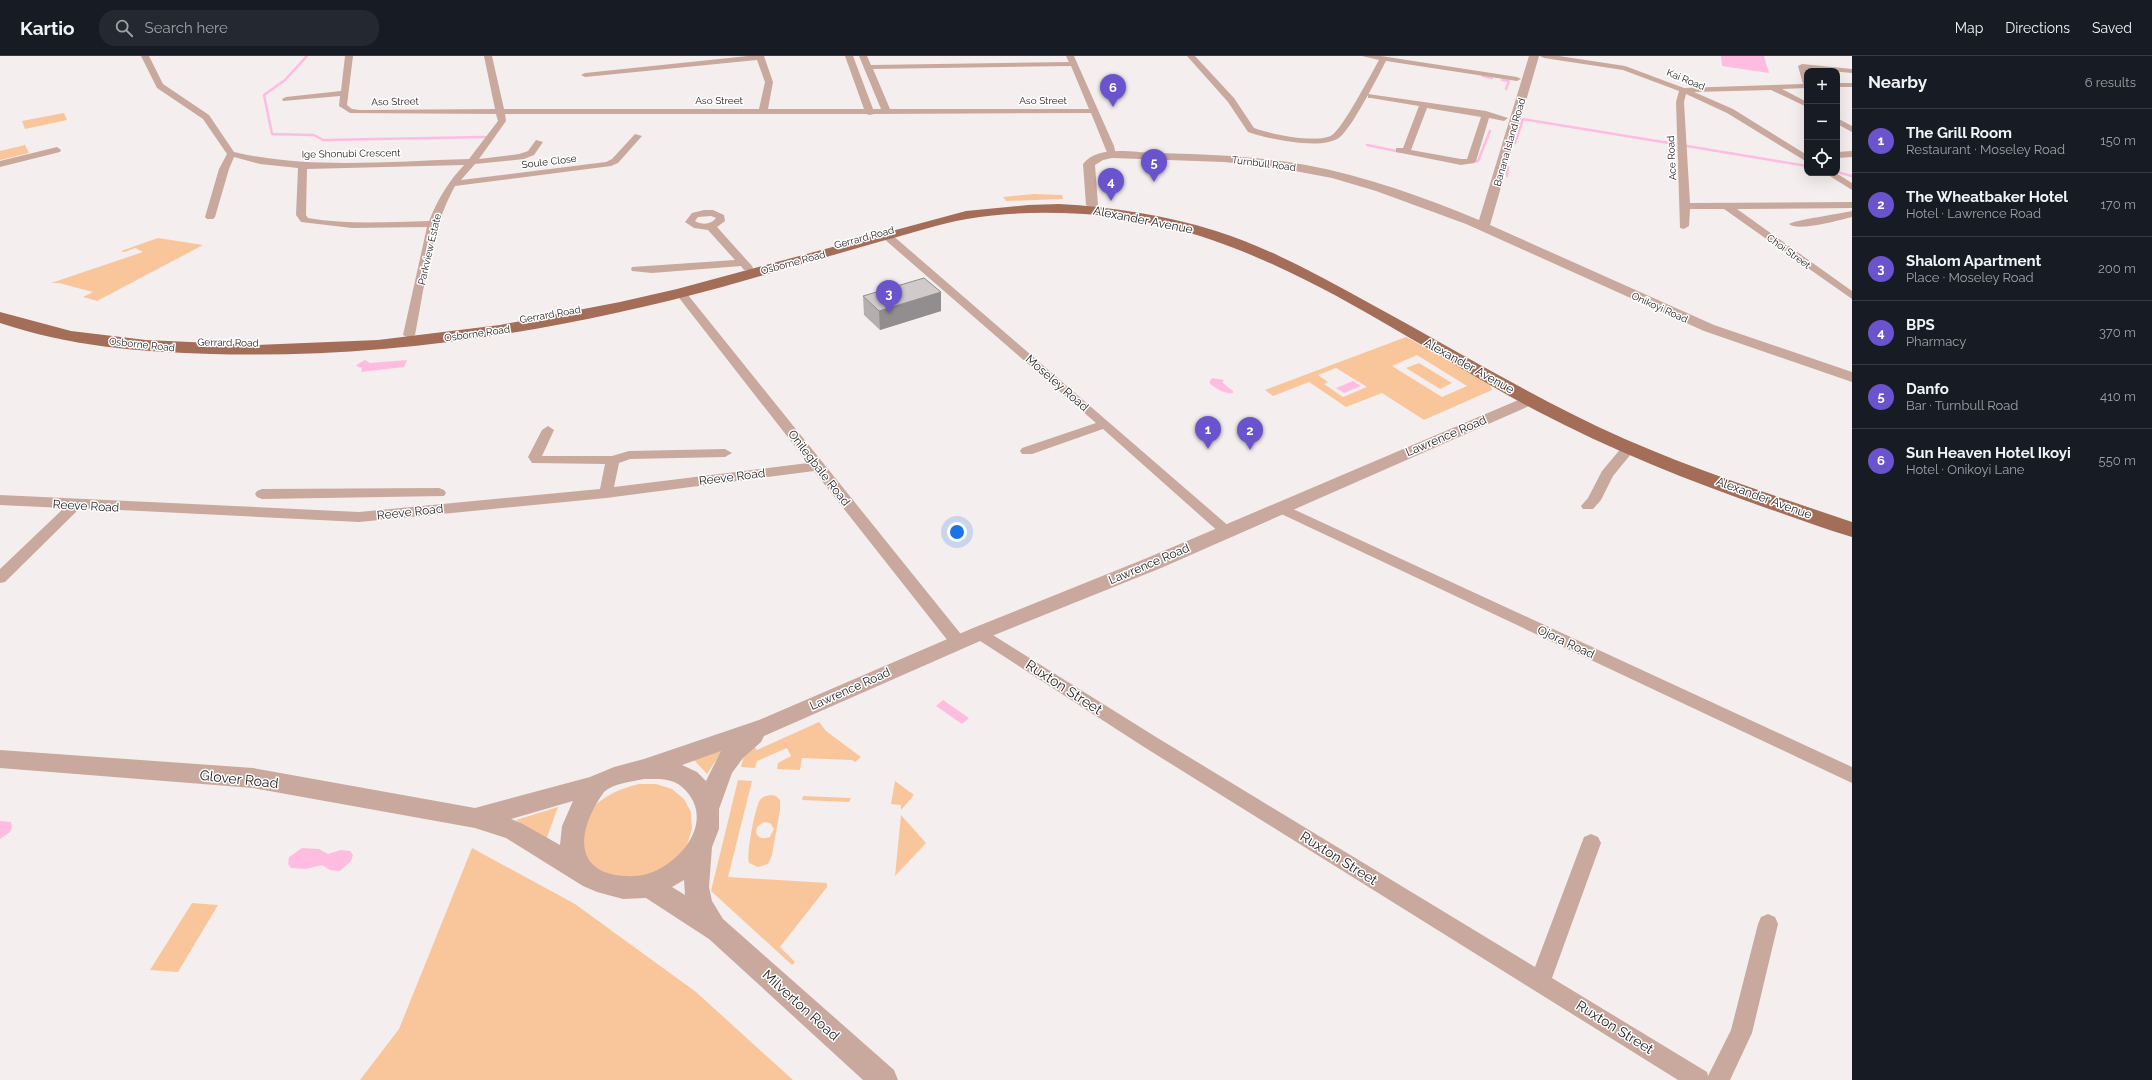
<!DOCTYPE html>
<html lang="en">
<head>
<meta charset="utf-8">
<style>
	body { margin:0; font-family:Raleway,sans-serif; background:#242831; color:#f1f3f6 }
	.controls { position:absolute; right:12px; top:12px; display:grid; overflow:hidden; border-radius:8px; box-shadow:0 4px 16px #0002 }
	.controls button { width:36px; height:36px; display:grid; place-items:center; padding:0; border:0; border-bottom:1px solid #363941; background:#171b24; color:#f1f3f6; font:20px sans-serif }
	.you { position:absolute; left:957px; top:476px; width:14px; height:14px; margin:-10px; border:3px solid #fff; border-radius:50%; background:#1a73e8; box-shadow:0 0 0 6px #1a73e833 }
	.badge { display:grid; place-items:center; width:26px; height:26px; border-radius:50%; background:#6a54ce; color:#fff; font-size:13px; font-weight:700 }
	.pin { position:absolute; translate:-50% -33px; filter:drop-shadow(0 1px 2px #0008) }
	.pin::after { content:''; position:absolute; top:21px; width:14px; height:12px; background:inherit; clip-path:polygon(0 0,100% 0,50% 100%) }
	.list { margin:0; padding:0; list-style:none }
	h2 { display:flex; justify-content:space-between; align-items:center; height:52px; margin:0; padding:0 16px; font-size:17px }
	h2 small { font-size:13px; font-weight:400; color:#9ea1a6 }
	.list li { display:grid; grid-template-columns:26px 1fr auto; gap:12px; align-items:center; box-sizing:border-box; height:64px; padding:0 16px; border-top:1px solid #363941 }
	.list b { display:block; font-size:15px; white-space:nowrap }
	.list p { margin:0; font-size:13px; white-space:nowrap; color:#9ea1a6 }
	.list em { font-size:13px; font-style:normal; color:#9ea1a6 }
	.icon { flex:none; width:22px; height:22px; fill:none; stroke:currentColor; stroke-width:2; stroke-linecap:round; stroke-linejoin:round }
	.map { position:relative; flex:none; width:1852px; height:1024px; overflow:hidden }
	header { display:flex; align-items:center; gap:24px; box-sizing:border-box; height:56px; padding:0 20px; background:#171b24; border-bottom:1px solid #363941 }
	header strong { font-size:19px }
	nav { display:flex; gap:22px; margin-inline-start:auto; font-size:14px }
	.search { width:280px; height:36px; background:#242831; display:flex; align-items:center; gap:10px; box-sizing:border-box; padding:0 14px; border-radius:16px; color:#9ea1a6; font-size:15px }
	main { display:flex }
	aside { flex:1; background:#171b24 }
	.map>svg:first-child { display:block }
	.green { fill:#f9c69b; fill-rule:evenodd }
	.water { fill:#ffbce1 }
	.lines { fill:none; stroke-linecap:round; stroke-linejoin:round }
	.stream { stroke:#ffbce1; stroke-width:2.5 }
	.minor { fill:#c9a99d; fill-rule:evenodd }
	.tertiary { fill:#c9a99d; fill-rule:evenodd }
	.primary { fill:#a36d58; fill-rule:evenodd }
	.wall { fill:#b4aeaf }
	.shaded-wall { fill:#928d8e }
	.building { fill:#d1cacb; stroke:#928d8e }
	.labels { text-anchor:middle; stroke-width:3; stroke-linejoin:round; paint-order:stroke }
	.far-street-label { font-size:10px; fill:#262323; stroke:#fff }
	.street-label { font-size:12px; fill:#262323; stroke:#fff }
	.near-street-label { font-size:14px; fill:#262323; stroke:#fff }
</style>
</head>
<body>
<header>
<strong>Kartio</strong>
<div class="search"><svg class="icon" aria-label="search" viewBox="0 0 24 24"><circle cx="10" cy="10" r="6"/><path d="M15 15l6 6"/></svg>Search here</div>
<nav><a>Map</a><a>Directions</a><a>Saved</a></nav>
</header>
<main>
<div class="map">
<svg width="1852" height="1024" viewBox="0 0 1852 1024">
	<rect width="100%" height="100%" fill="#f5eeee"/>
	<g class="green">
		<path d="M64,57l3,7 -42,9 -3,-8z"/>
		<path d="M25,89l4,8 -29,7v-9z"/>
		<path d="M1034,138l28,1 1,4 -57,2 -3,-4z"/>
		<path d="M158,182l45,7 -106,56 -14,-4 10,-5 -34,-9h-8l92,-31 -8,-4 -10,4 -4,-1z"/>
		<path d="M1406,281l83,46 3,7 -68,30 -42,-27 -36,14 -37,-25 -36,14 -8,-6zM1417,299l50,31 -25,11 -50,-31zM1336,312l31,19 -24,10 -19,-13 4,-2 -10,-7z"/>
		<path d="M1419,307l33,20 -12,6 -34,-21z"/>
		<path d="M819,666l7,9 35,26 -6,5 -3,-2 -50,-2 -2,12 -23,-1 1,-6 13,-7 -4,-8 -30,13 -2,7 -14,-1 4,-15 9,-6 3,4z"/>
		<path d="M723,694l-16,24 -13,-14z"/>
		<path d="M738,724l14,1 -24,96 99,6v4l-47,60 15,15 -3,3 -81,-74z"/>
		<path d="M895,725l19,14 -13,15v-5l-10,-1z"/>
		<path d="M639,728h17l16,5 12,10 7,13 1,17 -5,16 -12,16 -35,19 -38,-3 -21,-25c1,-9 0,-22 4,-31 8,-22 34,-32 54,-37z"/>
		<path d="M771,739l5,1 4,4v10l-8,45 -4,9 -10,3 -9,-4c-3,-9 6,-55 11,-63 3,-4 6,-4 11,-5zM764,766l6,1 4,6 -4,8c-6,2 -12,2 -14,-5l1,-5z"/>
		<path d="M803,740l48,2 -2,4 -47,-2z"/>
		<path d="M558,751l-12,33 -30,-20z"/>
		<path d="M901,759l25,28 -31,33z"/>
		<path d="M472,792l103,56 121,88 97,88h-433l39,-51z"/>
		<path d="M192,847l26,2 -40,67 -28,-2z"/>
	</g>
	<g class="water">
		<path d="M1721,0h43l5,17 -47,-7z"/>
		<path d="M365,304l5,3 37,-3 -3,7 -43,5 1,-4 -4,-1 -2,-2z"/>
		<path d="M1212,322l12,2 -2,2 11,9v2c-9,1 -16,-4 -23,-9v-3z"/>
		<path d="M1353,325l8,5 -17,7 -8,-5z"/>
		<path d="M943,644l26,18 -7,6 -26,-18z"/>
		<path d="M0,765l11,1 1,4 -2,6 -10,7z"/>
		<path d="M302,792l17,1 9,5 13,-4 9,1 3,4 -2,6 -11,10 -10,-1 -8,-5 -16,4 -15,-1 -3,-4 1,-7z"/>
	</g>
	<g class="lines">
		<g class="stream">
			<path d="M307,0l-22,24 -21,15 8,39 42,1 9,5 162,-3"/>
			<path d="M1483,20l9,2"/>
			<path d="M1502,24l7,1 -3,8"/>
			<path d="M1515,87l8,-24 146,24"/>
			<path d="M1367,89l34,7"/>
			<path d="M1687,90l120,20"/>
			<path d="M1471,106l7,-1 12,-30"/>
			<path d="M1837,116l15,4"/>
			<path d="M1507,120l1,-9"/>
		</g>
		<g class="minor">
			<path d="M141,0h8l14,28 46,31 25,37c77,18 157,9 235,7l29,-38 -2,-7 -146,-1 -11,-7 1,-10 -57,5 -1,-2 4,-2 55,-6 4,-35h8l-6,49 5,4 8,1 135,-1 -11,-53h8l12,53h255l6,-27 -8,-22 -172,17 -4,-2 4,-2 163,-17h16l9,26 -5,27h96l-19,-53h8l20,53h8l-22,-53h8l4,9 198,-3 -3,-6h8l40,90 2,9 -4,3 -4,-3 -17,-42 -217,1 -4,1 -4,-1h-361l1,7 -27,38 40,-5 9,-3 8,-11 7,2 -9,13 -10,4 -49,5 -14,16 145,-18 6,-3 23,-25 7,2 -24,27 -7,3 -156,20c-25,45 -30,99 -40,149l-6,3 -6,-3 24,-108 -75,1 -51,-6 -5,-7 2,-47 -38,-4 -26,-7 -5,12 -14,48 -2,2h-6l-2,-2 14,-48 8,-15 -24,-35 -46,-31zM1071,10l18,43h-199l-17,-40zM464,109c-16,17 -26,34 -35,56 -41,1 -81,4 -121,-3l-2,-3 1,-46z"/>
			<path d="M1187,0h8l39,42 20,30c16,6 64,16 78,7 11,-7 39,-61 47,-75l-17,-4h19l136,21 4,2 -4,2 -131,-20c-9,17 -33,65 -46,76 -17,14 -72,2 -92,-5l-20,-30z"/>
			<path d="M1540,0h19l66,10 59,22 119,-4 -5,-18 4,-2 50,5v4l-45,-4v19l-25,1 25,13v5l-36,-17 -77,2 39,17 74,46v7l-80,-49 -41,-19 -2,8 6,101 162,-1v6l-115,1 115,82v8l-128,-90h-34l-1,17 -5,3 -4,-1 -4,-126 3,-11 -56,-21 -79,-12z"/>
			<rect x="1837" y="27" width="15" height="4"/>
			<path d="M1368,38l118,17 22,7 -4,3 -15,-3 -13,43 -2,2 -13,2 -65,-13v-4h7l16,-42 -48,-8h-3zM1427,52l54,9 -14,42h-6l-50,-9z"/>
			<path d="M1837,62l15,8v6l-15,-8z"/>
			<path d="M57,91l4,3 -1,2 -60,15v-6z"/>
			<path d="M1852,95v6l-15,1v-6z"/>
			<path d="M1825,117h11l16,10v7z"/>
			<path d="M704,154h9l11,5 1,6 -8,6 35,39 1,2 -1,2h-8l-3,-4 -89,7 -20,-2 -1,-2 1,-2 103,-7 -27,-30 -14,-2 -9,-6 7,-9zM711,160l5,2c-5,7 -14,7 -21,3l3,-4z"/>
			<path d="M1852,155v6c-12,3 -55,15 -63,7 2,-3 54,-11 63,-13z"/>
			<path d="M887,177l4,1 340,294 2,3 -2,3h-10l-118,-105 -71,25h-10l-2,-3 2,-3 74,-25 -213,-185 -1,-2z"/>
			<path d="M680,233l4,1 280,348 2,4 -2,4 -6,2 -6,-2 -138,-175 -208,27 -247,24 -279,-14 -75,74 -5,1v-14l64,-61 -64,-3v-10l359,17 241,-23 5,-25 -73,-1 -4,-6 14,-27 6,-4 6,4 -12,26h70l17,-5 96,-2 7,4 -7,4 -95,2 -11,4 -5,24 194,-24 -132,-169 -1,-2 1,-2z"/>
			<path d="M1628,389l7,4 -22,27 -12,24 -8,9h-10l-2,-3 7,-8 14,-27 21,-25z"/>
			<path d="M439,432l5,2 2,3 -2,3 -182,3 -5,-2 -2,-3 2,-3 5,-2z"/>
			<path d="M1280,447l572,264v16l-577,-272 -2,-3 2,-3z"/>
			<path d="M980,571l176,110 379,230 49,-130 7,-3 7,3 3,6 -49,135 155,94 1,4 23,-46 27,-106 3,-7 7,-3 7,3 3,7 -26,109 -22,47h-52l-534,-333 -170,-110 -2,-4 2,-4z"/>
		</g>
		<g class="tertiary">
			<path d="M1529,0h10l-49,169 224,100 138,47v10l-148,-51 -238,-107 -90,-33 -44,-13 -53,-10 -55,-6 -112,-4 -9,2 -8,5 3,40 -6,4 -6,-4 -3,-41c14,-19 50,-12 69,-11 52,1 103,3 154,12 59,11 118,32 173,55z"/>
			<path d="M1530,339l6,2 2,3 -2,3 -375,165 -174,70 -223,98 -3,6 -18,16 -11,15 -13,36v20l-7,18 -3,40 3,14 11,18 171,151 4,10h-35l-154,-141 -63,-41 -23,1 -26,-7 -14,-6 -77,-48 -31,-10 -222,-40 -253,-20v-18l253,18 222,40 115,-31 24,-10 30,-8 115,-39 214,-92 174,-70zM721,695l-15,30 -9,-9 -15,-7zM644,723c10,0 21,-1 30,3 7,3 12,8 16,14 21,30 -11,67 -40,77 -14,5 -34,4 -48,-2 -26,-13 -19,-42 -8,-63 3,-5 6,-11 10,-16 10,-9 27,-10 40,-13zM573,745l-11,25 -2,19 -39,-22 -10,-4zM684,824l1,15 -13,-8z"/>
		</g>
		<path class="primary" d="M1059,148c54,3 106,11 157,27 54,17 104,45 153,72 68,37 135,77 205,112 89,45 184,75 278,107v15c-28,-8 -55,-19 -83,-28 -80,-28 -158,-59 -234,-99 -143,-76 -283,-187 -451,-196 -39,-2 -79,-2 -117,5 -29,5 -57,15 -85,22 -53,15 -106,31 -160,46 -166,45 -338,72 -511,67 -71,-2 -143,-8 -211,-31v-11l71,19 75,9 110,5 122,-5 122,-15 120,-23 57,-13 289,-78 62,-6z"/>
	</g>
	<path class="wall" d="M941,236v19l-61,19 -16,-15 -1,-19z"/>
	<path class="shaded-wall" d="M941,236v19l-61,19 -1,-19z"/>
	<path class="building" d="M924,222l17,14 -62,19 -16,-15z"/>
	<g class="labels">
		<g class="far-street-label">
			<text transform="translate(1686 23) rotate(22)" y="4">Kai Road</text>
			<text x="719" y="48">Aso Street</text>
			<text x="1043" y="48">Aso Street</text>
			<text transform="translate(395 45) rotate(-1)" y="4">Aso Street</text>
			<text transform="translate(1509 86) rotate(-74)" y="4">Banana Island Road</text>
			<text transform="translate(351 97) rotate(-1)" y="4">Ige Shonubi Crescent</text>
			<text transform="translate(1671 102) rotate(-93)" y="4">Ace Road</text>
			<text transform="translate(549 105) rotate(-7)" y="4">Soule Close</text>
			<text transform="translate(1264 107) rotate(7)" y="4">Turnbull Road</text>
			<text transform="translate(864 181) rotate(-15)" y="4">Gerrard Road</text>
			<text transform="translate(429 193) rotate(-77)" y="4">Parkview Estate</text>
			<text transform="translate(1789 195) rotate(36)" y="4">Choi Street</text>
			<text transform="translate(793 206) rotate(-15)" y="4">Osborne Road</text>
			<text transform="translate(1660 251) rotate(24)" y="4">Onikoyi Road</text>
			<text transform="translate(550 258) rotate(-10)" y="4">Gerrard Road</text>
			<text transform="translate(477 277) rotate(-8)" y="4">Osborne Road</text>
			<text transform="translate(228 286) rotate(1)" y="4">Gerrard Road</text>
			<text transform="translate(142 288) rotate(6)" y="4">Osborne Road</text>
		</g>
		<g class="street-label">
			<text transform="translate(1143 164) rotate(11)" y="4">Alexander Avenue</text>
			<text transform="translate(1469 310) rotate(29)" y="4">Alexander Avenue</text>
			<text transform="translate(1057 327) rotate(41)" y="4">Moseley Road</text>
			<text transform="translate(1446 380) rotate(-23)" y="4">Lawrence Road</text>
			<text transform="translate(819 412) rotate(52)" y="4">Onilegbale Road</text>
			<text transform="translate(732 421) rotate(-7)" y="4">Reeve Road</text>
			<text transform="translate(1764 442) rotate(20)" y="4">Alexander Avenue</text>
			<text transform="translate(86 450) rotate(3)" y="4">Reeve Road</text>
			<text transform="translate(410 456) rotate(-6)" y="4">Reeve Road</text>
			<text transform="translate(1149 508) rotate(-23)" y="4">Lawrence Road</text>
			<text transform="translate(1566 586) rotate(25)" y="4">Ojora Road</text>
			<text transform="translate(850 633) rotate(-24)" y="4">Lawrence Road</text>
		</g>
		<g class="near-street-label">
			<text transform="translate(1064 631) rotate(33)" y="5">Ruxton Street</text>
			<text transform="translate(239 723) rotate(6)" y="5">Glover Road</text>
			<text transform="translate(1339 802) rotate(32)" y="5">Ruxton Street</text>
			<text transform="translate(801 949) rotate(42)" y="5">Milverton Road</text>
			<text transform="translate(1615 971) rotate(32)" y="5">Ruxton Street</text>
		</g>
	</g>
</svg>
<div class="controls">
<button>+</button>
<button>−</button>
<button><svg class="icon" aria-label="locate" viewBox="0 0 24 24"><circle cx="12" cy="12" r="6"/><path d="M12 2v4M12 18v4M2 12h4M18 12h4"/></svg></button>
</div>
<div class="you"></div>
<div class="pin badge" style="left:1208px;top:393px">1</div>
<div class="pin badge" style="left:1250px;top:394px">2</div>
<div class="pin badge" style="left:889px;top:257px">3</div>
<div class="pin badge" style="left:1111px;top:145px">4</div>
<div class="pin badge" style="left:1154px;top:126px">5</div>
<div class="pin badge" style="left:1113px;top:51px">6</div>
</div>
<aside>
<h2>Nearby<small>6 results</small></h2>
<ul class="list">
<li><span class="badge">1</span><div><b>The Grill Room</b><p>Restaurant · Moseley Road</p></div><em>150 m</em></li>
<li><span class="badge">2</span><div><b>The Wheatbaker Hotel</b><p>Hotel · Lawrence Road</p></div><em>170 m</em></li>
<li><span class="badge">3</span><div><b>Shalom Apartment</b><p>Place · Moseley Road</p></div><em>200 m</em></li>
<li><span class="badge">4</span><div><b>BPS</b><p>Pharmacy</p></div><em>370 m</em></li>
<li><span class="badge">5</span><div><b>Danfo</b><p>Bar · Turnbull Road</p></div><em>410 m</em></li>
<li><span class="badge">6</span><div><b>Sun Heaven Hotel Ikoyi</b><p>Hotel · Onikoyi Lane</p></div><em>550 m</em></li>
</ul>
</aside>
</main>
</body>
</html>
